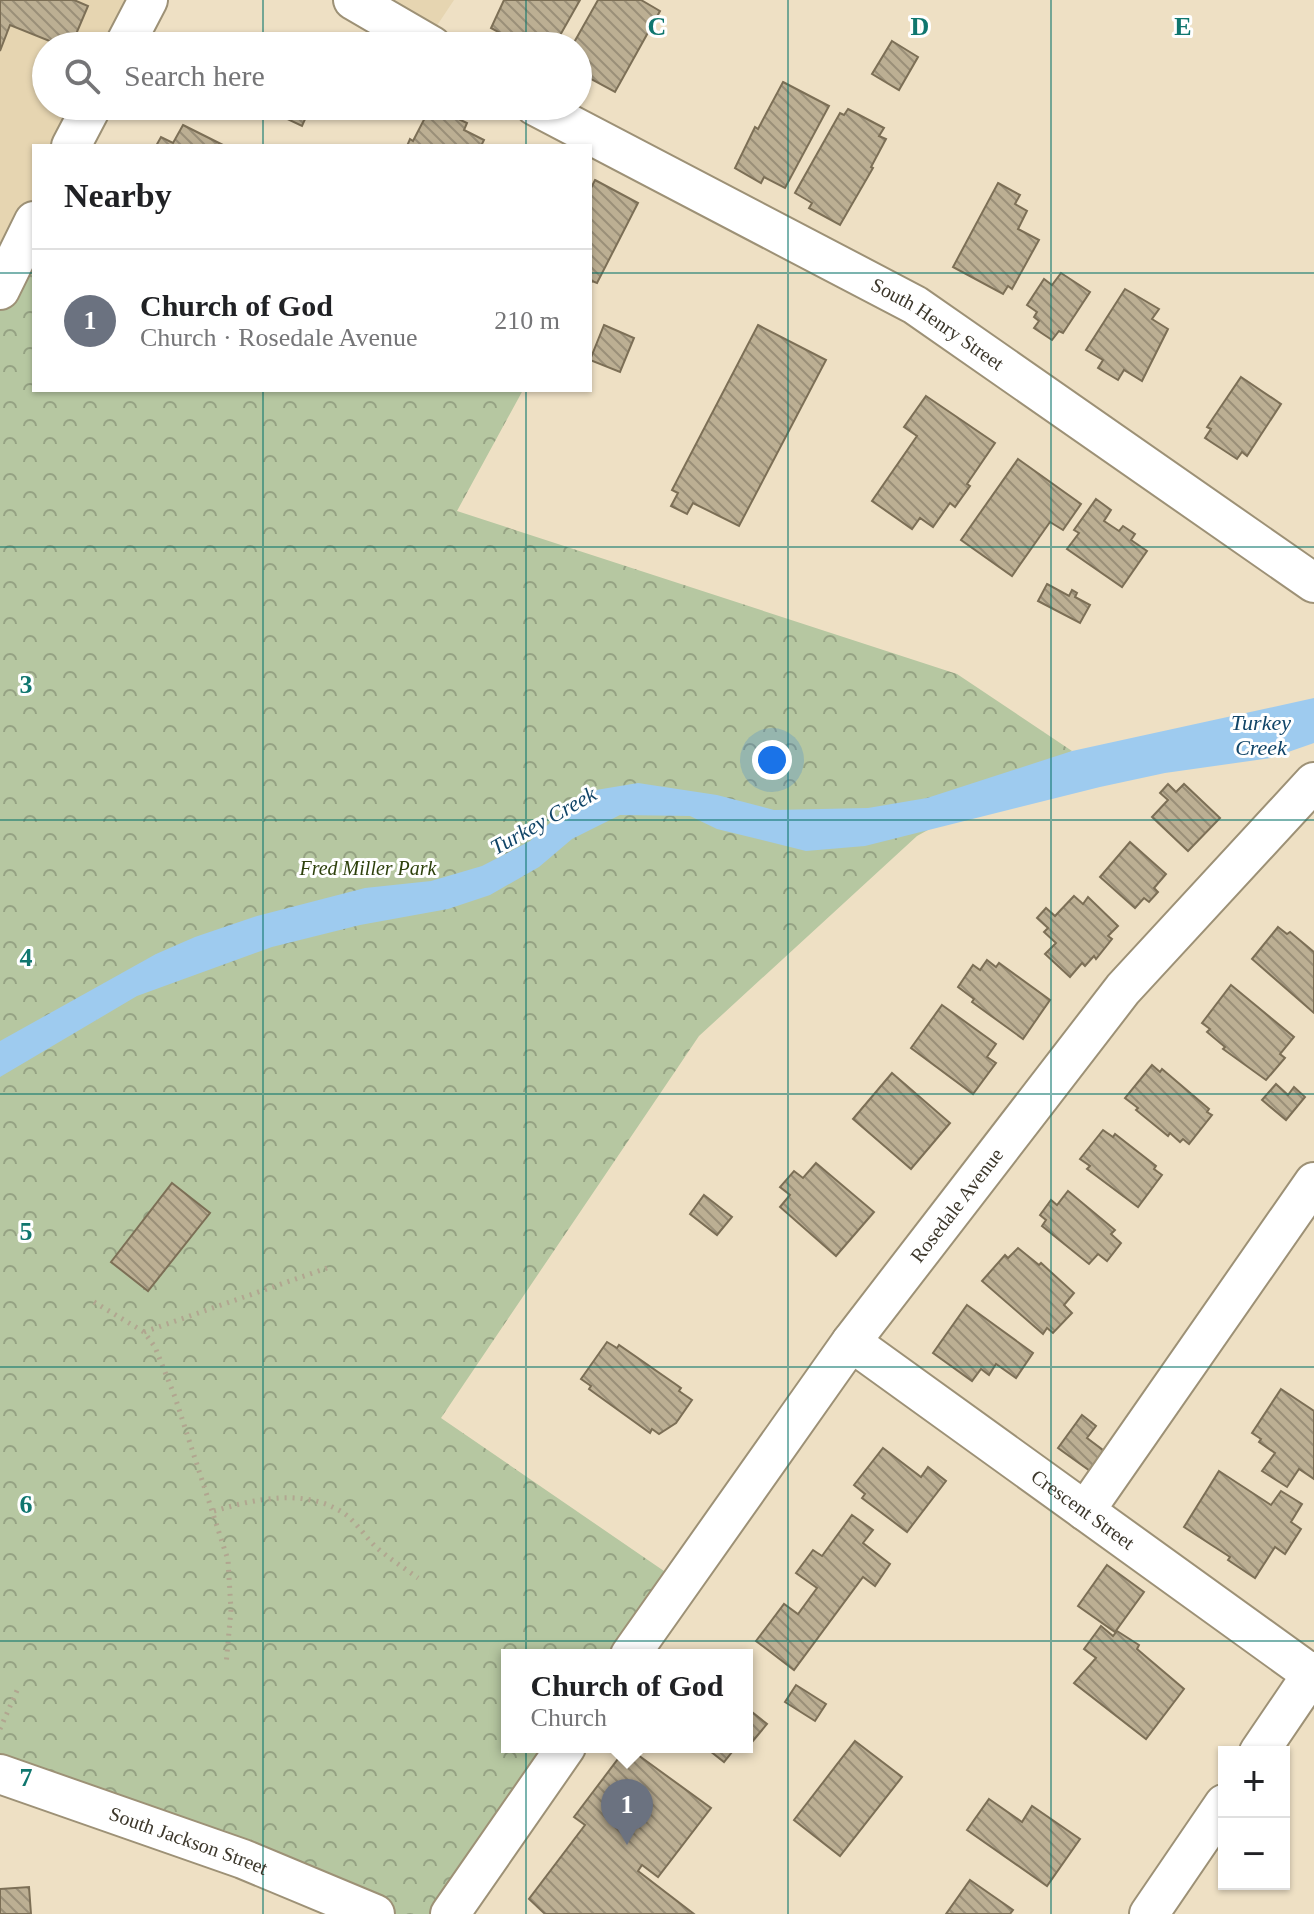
<!DOCTYPE html>
<html lang="en">
<head>
<meta charset="utf-8">
<style>
	body { margin:0; font-family:"Times New Roman",serif; background:#f6f6f6; color:#202124 }
	.controls { position:absolute; right:24px; bottom:24px; display:grid; overflow:hidden; border-radius:0px; box-shadow:0 2px 6px #0004 }
	.controls button { width:72px; height:72px; display:grid; place-items:center; padding:0; border:0; border-bottom:2px solid #e0e0e0; background:#fff; color:#202124; font:40px sans-serif }
	.you { position:absolute; left:772px; top:760px; width:28px; height:28px; margin:-20px; border:6px solid #fff; border-radius:50%; background:#1a73e8; box-shadow:0 0 0 12px #1a73e833 }
	.badge { display:grid; place-items:center; width:52px; height:52px; border-radius:50%; background:#1a73e8; color:#fff; font-size:26px; font-weight:700 }
	.pin { position:absolute; translate:-50% -66px; filter:drop-shadow(0 2px 4px #0008) }
	.pin::after { content:''; position:absolute; top:42px; width:28px; height:24px; background:inherit; clip-path:polygon(0 0,100% 0,50% 100%) }
	.popup { position:absolute; left:501px; top:1649px; width:252px; height:104px; box-sizing:border-box; display:grid; place-content:center; border-radius:0px; background:#fff; filter:drop-shadow(0 2px 6px #0005); font-size:26px; white-space:nowrap; color:#757577 }
	.popup b { font-size:30px; color:#202124 }
	.popup::after { content:''; position:absolute; left:50%; top:100%; margin-left:-16px; border:16px solid transparent; border-top-color:#fff }
	.list { margin:0; padding:0; list-style:none }
	h2 { display:flex; justify-content:space-between; align-items:center; height:104px; margin:0; padding:0 32px; font-size:34px }
	h2 small { font-size:26px; font-weight:400; color:#757577 }
	.list li { display:grid; grid-template-columns:52px 1fr auto; gap:24px; align-items:center; box-sizing:border-box; height:144px; padding:0 32px; border-top:2px solid #e0e0e0 }
	.list b { display:block; font-size:30px; white-space:nowrap }
	.list p { margin:0; font-size:26px; white-space:nowrap; color:#757577 }
	.list em { font-size:26px; font-style:normal; color:#757577 }
	.icon { flex:none; width:44px; height:44px; fill:none; stroke:currentColor; stroke-width:2; stroke-linecap:round; stroke-linejoin:round }
	.map { position:relative; flex:none; width:1314px; height:1914px; overflow:hidden }
	.search { position:absolute; background:#fff; box-shadow:0 2px 6px #0004; left:32px; top:32px; width:560px; height:88px; display:flex; align-items:center; gap:20px; box-sizing:border-box; padding:0 28px; border-radius:44px; color:#757577; font-size:30px }
	.panel { position:absolute; background:#fff; box-shadow:0 2px 6px #0004; left:32px; top:144px; width:560px; height:248px; border-radius:0px }
	.map>svg:first-child { display:block }
	.built { fill:#e6d5b1 }
	.forest { fill:url(#forest-crowns) }
	.water { fill:#9ecbef }
	.building { fill:url(#building-back-hatch); stroke:#7c6f56; stroke-width:2 }
	.lines { fill:none; stroke-linecap:round; stroke-linejoin:round }
	.minor-casing { stroke:#9d9176; stroke-width:42 }
	.path { stroke:#b1a690; stroke-width:5; stroke-dasharray:2 6; stroke-linecap:butt }
	.minor { stroke:#fff; stroke-width:38 }
	.grid { fill:none; stroke:#0f766e; stroke-width:2; stroke-opacity:0.55 }
	.labels { text-anchor:middle; stroke-width:6; stroke-linejoin:round; paint-order:stroke }
	.street-label { font-size:20px; fill:#3c372b; stroke:#fff }
	.park-label { font-size:20px; font-style:italic; fill:#2e410c; stroke:#fff }
	.water-label { font-size:22px; font-style:italic; fill:#114568; stroke:#fff }
	.grid-label { font-size:26px; text-anchor:middle; font-weight:bold; fill:#0f766e; stroke:#fff; stroke-width:6; stroke-linejoin:round; paint-order:stroke }
</style>
</head>
<body>
<div class="map">
<svg width="1314" height="1914" viewBox="0 0 1314 1914">
	<defs>
		<pattern id="forest-crowns" width="20" height="18" patternUnits="userSpaceOnUse" patternTransform="scale(2)"><rect width="20" height="18" fill="#b6c7a1"/><path d="M2 6a3 3 0 1 1 6 0M12 15a3 3 0 1 1 6 0" fill="none" stroke="#95a283"/></pattern>
		<pattern id="building-back-hatch" width="6" height="6" patternUnits="userSpaceOnUse" patternTransform="scale(2)"><rect width="6" height="6" fill="#bcaf93"/><path d="M-1 5l2 2M0 0l6 6M5-1l2 2" fill="none" stroke="#9a8f78"/></pattern>
	</defs>
	<rect width="100%" height="100%" fill="#eee0c4"/>
	<g class="built">
		<path d="M0,0h134l-23,46h-65v60h34l-20,40h-26v50l-34,66z"/>
		<path d="M388,0h66l-18,27z"/>
	</g>
	<path class="forest" d="M34,221v169h489l-66,121 500,163 115,77 -155,85 -218,200 -258,382 239,164 -50,73h-123v92h59l-116,167h-75l-375,-140v-1484z"/>
	<path class="water" d="M1314,698v45l-43,15 -106,15 -65,14 -235,59 -59,5 -89,-22 -27,-13 -70,-1 -48,24 -33,28 -49,28 -42,14 -88,16 -88,22 -135,49 -137,81v-36l156,-87 39,-17 62,-21 108,-28 66,-7 51,-15 48,-25 31,-28 35,-23 42,-7 79,12 57,15 94,-2 59,-10 145,-47z"/>
	<g class="building">
		<path d="M0,0h74l14,6 -17,40h-9l-52,-21 -10,26z"/>
		<path d="M504,0h76l-26,46h-30l-33,-18z"/>
		<path d="M598,0h43l19,11 -45,81 -37,-20v-26h-6z"/>
		<path d="M892,41l26,16 -19,33 -27,-16z"/>
		<path d="M783,82l46,24 -44,82 -21,-11 -3,6 -26,-15 20,-41 3,2z"/>
		<path d="M260,106h51l-9,20z"/>
		<path d="M431,106l36,17 -3,7 20,10 -3,6h-74l3,-7 3,2z"/>
		<path d="M848,109l36,19 -5,8 7,3 -15,28 2,1 -33,57 -31,-17 3,-5 -17,-10 45,-80 4,2z"/>
		<path d="M183,125l42,21h-69l5,-9 12,6z"/>
		<path d="M595,180l43,23 -41,80 -5,-2 -2,4v-95z"/>
		<path d="M998,183l22,12 -5,9 12,7 -9,18 21,11 -27,49 -4,-3 -5,8 -50,-27z"/>
		<path d="M1061,273l29,19 -27,41 -4,-2 -7,9 -18,-12 5,-7 -5,-4 3,-5 -10,-7 17,-26 8,6z"/>
		<path d="M1125,289l34,20 -7,10 16,10 -26,52 -18,-11 -6,10 -20,-12 5,-8 -17,-10z"/>
		<path d="M604,325l30,13 -14,34 -30,-12z"/>
		<path d="M758,325l68,35 -87,166 -46,-23 -6,11 -16,-8 7,-13 -6,-3z"/>
		<path d="M1241,377l40,27 -34,52 -5,-4 -5,7 -32,-21 6,-9 -4,-2z"/>
		<path d="M926,396l69,47 -28,41 3,2 -15,21 -5,-4 -17,24 -13,-9 -8,11 -40,-28 45,-65 -13,-9z"/>
		<path d="M1018,459l63,45 -18,26 -13,-8 -38,54 -51,-36z"/>
		<path d="M1096,499l15,11 -7,11 15,10 4,-5 12,8 -4,6 16,11 -25,36 -55,-38 12,-16 -5,-3z"/>
		<path d="M1047,584l22,12 3,-6 5,3 -2,4 15,8 -10,18 -42,-22z"/>
		<path d="M1168,784l8,8 8,-8 36,34 -32,33 -36,-34 16,-17 -8,-7z"/>
		<path d="M1130,842l36,32 -12,14 4,4 -9,10 -5,-4 -9,10 -35,-31z"/>
		<path d="M1074,896l9,8 5,-7 30,29 -10,10 4,3 -16,20 -2,-3 -9,10 -3,-3 -12,14 -25,-23 11,-11 -12,-11 4,-4 -11,-10 9,-10 9,8z"/>
		<path d="M1278,927l9,7 3,-2 24,20v61l-62,-54z"/>
		<path d="M987,960l9,7 3,-4 51,37 -27,39 -51,-37 2,-3 -16,-12 15,-22 7,5z"/>
		<path d="M1231,985l63,52 -14,17 5,4 -19,22 -43,-31 2,-2 -18,-15 3,-3 -8,-6z"/>
		<path d="M942,1005l54,39 -9,13 9,6 -23,31 -62,-46z"/>
		<path d="M1152,1065l8,7 2,-3 47,40 -2,3 5,3 -23,29 -6,-5 -3,3 -10,-9 -2,3 -32,-26 2,-2 -13,-10z"/>
		<path d="M892,1073l58,50 -39,46 -58,-50z"/>
		<path d="M1276,1084l12,11 6,-8 11,10 -19,23 -24,-20z"/>
		<path d="M1103,1130l10,7 2,-3 41,32 -2,3 8,6 -24,32 -51,-38 3,-3 -10,-7z"/>
		<path d="M816,1163l58,49 -38,44 -56,-49 10,-12 -10,-8 14,-16 9,7z"/>
		<path d="M172,1183l38,30 -62,78 -37,-29z"/>
		<path d="M1068,1191l47,39 -4,4 10,9 -14,18 -9,-7 -9,10 -47,-38 4,-6 -6,-5 11,-15 6,5z"/>
		<path d="M704,1195l28,22 -15,18 -27,-21z"/>
		<path d="M1018,1248l21,17 2,-2 33,30 -10,12 8,8 -19,20 -6,-5 -4,6 -61,-53 23,-26 3,3z"/>
		<path d="M967,1305l66,48 -17,25 -20,-14 -7,11 -8,-6 -9,12 -39,-28z"/>
		<path d="M607,1342l10,6 2,-3 62,43 -2,3 13,9 -16,23 -17,11 -7,-5 -2,4 -61,-44 2,-3 -10,-7z"/>
		<path d="M1281,1389l33,22v68l-15,-10 -12,18 -25,-16 13,-18 -16,-11 2,-3 -9,-6z"/>
		<path d="M1082,1415l14,11 -9,12 20,15 -14,20 -35,-25z"/>
		<path d="M883,1448l38,29 7,-10 18,14 -39,51 -45,-34 3,-4 -11,-9z"/>
		<path d="M1219,1471l52,34 10,-14 21,13 -11,18 10,7 -16,25 -10,-7 -20,31 -27,-18 2,-3 -46,-30z"/>
		<path d="M852,1515l21,15 -10,13 27,21 -15,22 -12,-9 -69,93 -38,-29 28,-37 14,10 19,-26 -21,-15 17,-23 9,6z"/>
		<path d="M1107,1565l37,27 -29,40 -37,-26z"/>
		<path d="M1101,1626l12,10 4,-5 22,14 -2,4 47,40 -38,50 -72,-56 22,-25 -12,-9z"/>
		<path d="M796,1685l30,19 -11,17 -30,-19z"/>
		<path d="M747,1708l20,16 -15,18 -5,-4z"/>
		<path d="M855,1741l47,36 -62,79 -46,-36z"/>
		<path d="M627,1747l84,61 -53,69 -16,-12 -4,6 56,43h-149l-16,-15 56,-74 -11,-8z"/>
		<path d="M705,1747h31l-12,15z"/>
		<path d="M989,1799l33,23 10,-16 48,33 -33,47 -80,-56z"/>
		<path d="M970,1880l43,30 -3,4h-64z"/>
		<path d="M29,1887l2,27h-31v-25z"/>
	</g>
	<g class="lines">
		<g class="minor-casing">
			<g id="minor">
				<path d="M353,0l79,46"/>
				<path d="M124,46l24,-46"/>
				<path id="s1" d="M535,106l380,199 399,278"/>
				<path d="M71,146l21,-40"/>
				<path d="M0,290l34,-69"/>
				<path id="s2" d="M851,1342l463,334"/>
				<path d="M1085,1511l229,-329"/>
				<path id="s3" d="M630,1655l221,-313 272,-353 191,-207"/>
				<path d="M1259,1752l55,-81"/>
				<path id="s4" d="M0,1774l243,85 132,55"/>
				<path d="M450,1914l116,-167"/>
				<path d="M1149,1914l75,-110"/>
			</g>
		</g>
		<g class="path">
			<path d="M94,1302l50,30 11,15 20,50 53,163 3,50 -5,55"/>
			<path d="M144,1332l183,-64"/>
			<path d="M214,1511c41,-12 89,-23 128,1 14,9 23,25 35,36 13,11 27,20 41,30"/>
			<path d="M0,1729l19,-43"/>
		</g>
		<use href="#minor" class="minor"/>
	</g>
	<path class="grid" d="M263,0v46M526,0v46M788,0v1914M1051,0v1914M263,106v40M526,106v40M0,273h34M590,273h724M263,390v1524M526,390v1524M0,547h1314M0,820h1314M0,1094h1314M0,1367h1314M0,1641h1314"/>
	<g class="labels">
		<g class="street-label">
			<text dy="7" stroke="none"><textPath href="#s1" startOffset="458">South Henry Street</textPath></text>
			<text dy="7" stroke="none"><textPath href="#s3" startOffset="556">Rosedale Avenue</textPath></text>
			<text dy="7" stroke="none"><textPath href="#s2" startOffset="286">Crescent Street</textPath></text>
			<text dy="7" stroke="none"><textPath href="#s4" startOffset="200">South Jackson Street</textPath></text>
		</g>
		<g class="park-label">
			<text x="368" y="875">Fred Miller Park</text>
		</g>
		<g class="water-label">
			<text x="1261" y="730">Turkey<tspan x="1261" dy="25">Creek</tspan></text>
			<text transform="translate(543 820) rotate(-29)" y="8">Turkey Creek</text>
		</g>
	</g>
	<g class="grid-label">
		<text x="657" y="35">C</text>
		<text x="920" y="35">D</text>
		<text x="1183" y="35">E</text>
		<text x="26" y="693">3</text>
		<text x="26" y="966">4</text>
		<text x="26" y="1240">5</text>
		<text x="26" y="1513">6</text>
		<text x="26" y="1786">7</text>
	</g>
</svg>
<div class="controls">
<button>+</button>
<button>−</button>
</div>
<div class="you"></div>
<div class="pin badge" style="left:627px;top:1845px;background:#6b7280">1</div>
<div class="popup"><b>Church of God</b>Church</div>
<div class="search"><svg class="icon" aria-label="search" viewBox="0 0 24 24"><circle cx="10" cy="10" r="6"/><path d="M15 15l6 6"/></svg>Search here</div>
<section class="panel">
<h2>Nearby<small></small></h2>
<ul class="list">
<li><span class="badge" style="background:#6b7280">1</span><div><b>Church of God</b><p>Church · Rosedale Avenue</p></div><em>210 m</em></li>
</ul>
</section>
</div>
</body>
</html>
